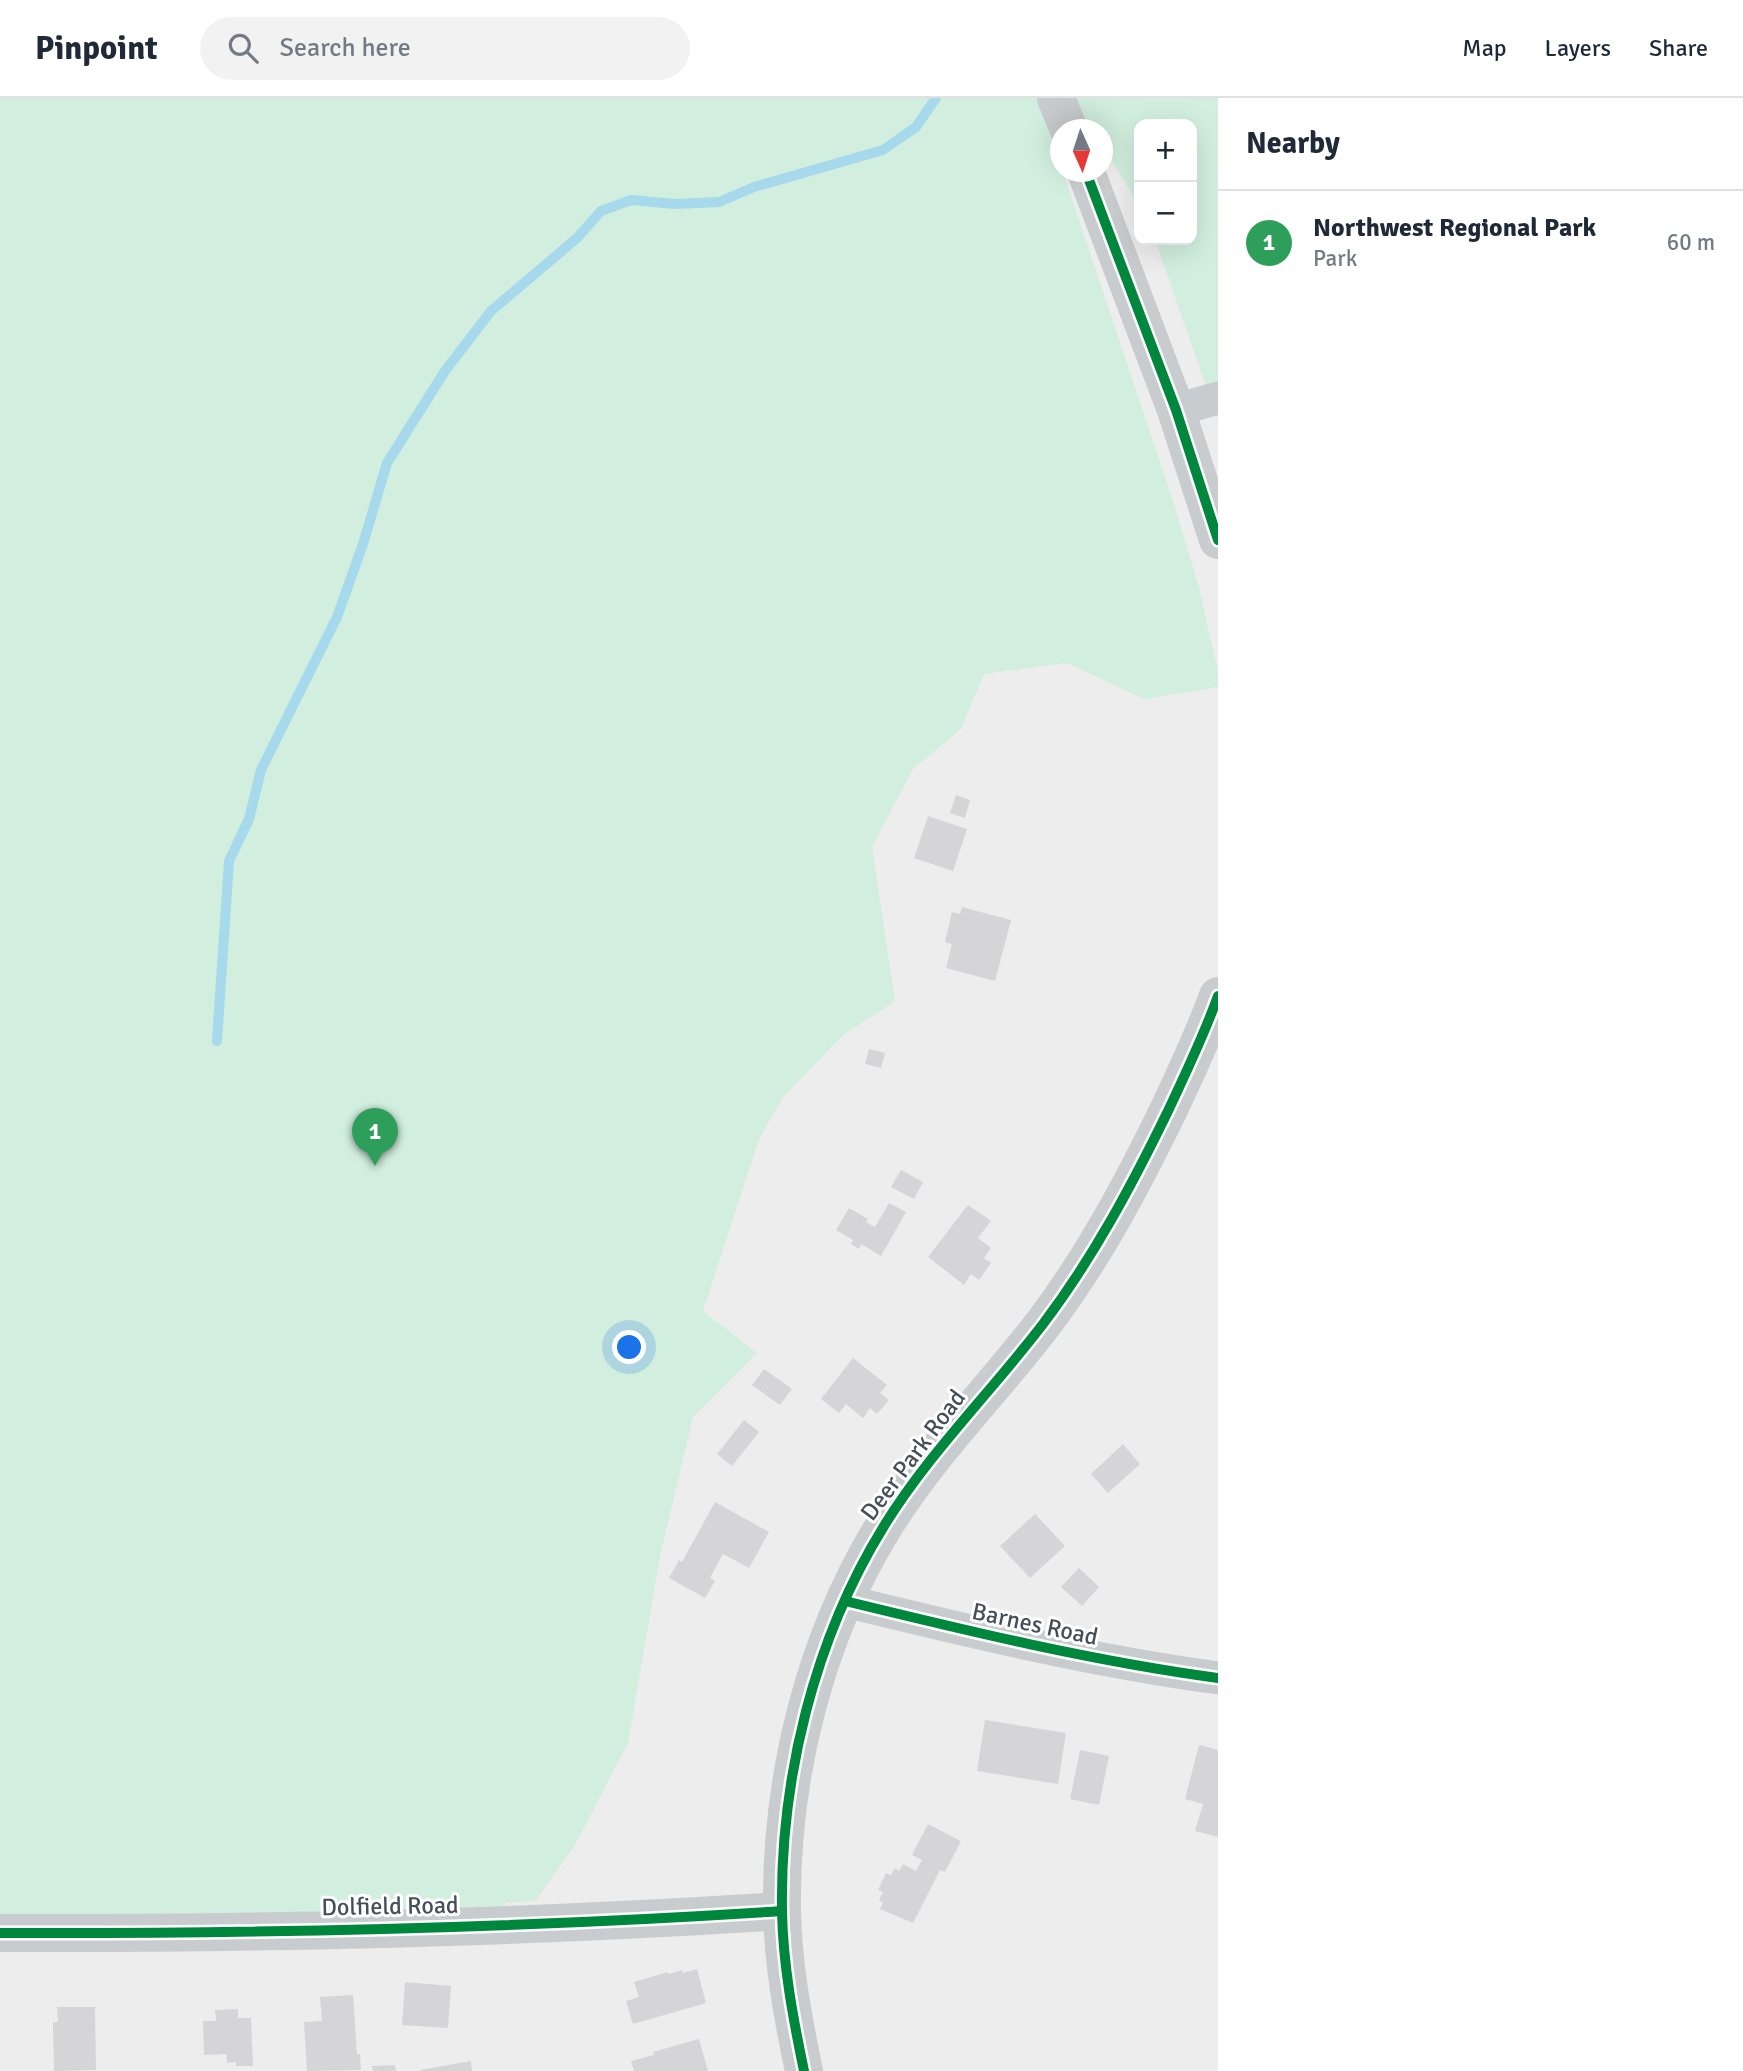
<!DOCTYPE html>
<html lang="en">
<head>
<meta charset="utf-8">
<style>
	body { margin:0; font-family:Signika,sans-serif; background:#f2f2f3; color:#1f2937 }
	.controls { position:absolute; right:21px; top:21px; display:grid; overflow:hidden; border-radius:14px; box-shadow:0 7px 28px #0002 }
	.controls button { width:63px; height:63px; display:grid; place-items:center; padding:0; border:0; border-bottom:2px solid #e0e1e3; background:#fff; color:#1f2937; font:35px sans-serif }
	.compass { position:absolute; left:1050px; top:21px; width:63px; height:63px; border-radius:50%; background:#fff; box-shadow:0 7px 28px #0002; rotate:177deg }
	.you { position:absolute; left:630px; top:1250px; width:24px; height:24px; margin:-18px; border:5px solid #fff; border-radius:50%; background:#1a73e8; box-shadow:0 0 0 10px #1a73e833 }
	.badge { display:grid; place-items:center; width:46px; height:46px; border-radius:50%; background:#80868d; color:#fff; font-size:23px; font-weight:700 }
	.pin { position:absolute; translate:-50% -58px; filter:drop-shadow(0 2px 4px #0008) }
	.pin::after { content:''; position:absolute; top:37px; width:24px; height:21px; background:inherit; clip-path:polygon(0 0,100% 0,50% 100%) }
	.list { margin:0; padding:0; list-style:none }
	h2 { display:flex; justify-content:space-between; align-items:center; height:91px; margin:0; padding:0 28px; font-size:30px }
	h2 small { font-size:23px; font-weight:400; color:#747a83 }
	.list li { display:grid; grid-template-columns:46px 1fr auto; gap:21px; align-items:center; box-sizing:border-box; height:105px; padding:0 28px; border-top:2px solid #e0e1e3 }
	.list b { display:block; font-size:26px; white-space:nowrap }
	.list p { margin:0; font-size:23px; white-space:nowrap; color:#747a83 }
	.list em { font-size:23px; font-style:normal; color:#747a83 }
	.icon { flex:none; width:38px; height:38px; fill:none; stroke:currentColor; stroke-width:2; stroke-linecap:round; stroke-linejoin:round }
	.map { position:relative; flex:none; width:1218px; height:1973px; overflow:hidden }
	header { display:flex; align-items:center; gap:42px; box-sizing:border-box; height:98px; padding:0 35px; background:#fff; border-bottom:2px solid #e0e1e3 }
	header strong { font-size:33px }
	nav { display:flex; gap:38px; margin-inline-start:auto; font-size:24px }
	.search { width:490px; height:63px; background:#f2f2f3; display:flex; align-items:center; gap:18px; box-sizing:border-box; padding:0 24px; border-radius:38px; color:#747a83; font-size:26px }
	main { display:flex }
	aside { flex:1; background:#fff }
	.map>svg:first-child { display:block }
	.green { fill:#d1eede }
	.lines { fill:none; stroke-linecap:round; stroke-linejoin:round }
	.stream { stroke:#a6d9ec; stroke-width:10 }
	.building { fill:#d5d5d7 }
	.minor { stroke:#c9ccce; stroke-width:33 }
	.tertiary { stroke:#c9ccce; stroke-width:38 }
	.cycleway-casing { stroke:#fff; stroke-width:15 }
	.cycleway { stroke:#00873e; stroke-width:10 }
	.labels { text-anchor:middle; stroke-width:6; stroke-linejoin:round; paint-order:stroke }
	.street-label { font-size:24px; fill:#454e59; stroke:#fff }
</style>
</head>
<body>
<header>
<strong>Pinpoint</strong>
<div class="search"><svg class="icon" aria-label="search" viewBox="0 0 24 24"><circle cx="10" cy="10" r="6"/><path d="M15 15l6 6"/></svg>Search here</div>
<nav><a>Map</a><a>Layers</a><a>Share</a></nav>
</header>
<main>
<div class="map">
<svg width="1218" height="1973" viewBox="0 0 1218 1973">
	<rect width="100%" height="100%" fill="#eeeded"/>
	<path class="green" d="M0,0h1218v322l-63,-180h37v-116h-53v82l-36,-60 -1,-16 -10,-1 -13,-18 -19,19v42h5l-1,3 108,323 27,90 19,84v15l-74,12 -77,-36 -83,11 -23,55 -48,40 -41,78 23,154 -52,34 -59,61 -25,43 -56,172 54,42 -64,64 -33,139 -32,187 -54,104 -39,54 -29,2 -3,9 -503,7z"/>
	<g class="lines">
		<path class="stream" d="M217,943l12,-180 20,-42 12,-49 76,-153 26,-73 24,-81 58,-92 46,-60 86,-73 24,-27 30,-11 44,4 44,-2 35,-15 129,-37 33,-23 20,-29"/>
	</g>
	<g class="building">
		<path d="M956,697l14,5 -5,18 -15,-5z"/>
		<path d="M928,718l39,13 -14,42 -39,-13z"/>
		<path d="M962,809l49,13 -16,61 -49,-13 6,-24 -7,-2 7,-30 8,2z"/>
		<path d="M869,951l16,4 -4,15 -16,-4z"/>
		<path d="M901,1072l22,12 -9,17 -23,-12z"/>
		<path d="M889,1105l17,9 -25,44 -20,-12 -2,5 -8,-5 2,-4 -17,-10 13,-22 19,11 -2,3 9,5z"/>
		<path d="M968,1107l23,16 -13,17 13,10 -7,10 7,5 -12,17 -8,-6 -7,11 -36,-28z"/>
		<path d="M853,1260l34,27 -7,8 9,7 -12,14 -7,-6 -7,10 -17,-14 -7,9 -18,-14z"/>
		<path d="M764,1271l28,20 -12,16 -28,-20z"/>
		<path d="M744,1322l15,12 -27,34 -15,-12z"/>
		<path d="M1123,1346l17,20 -32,29 -17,-19z"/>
		<path d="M715,1404l54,30 -20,36 -26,-14 -13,24 5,3 -10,17 -36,-20 10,-18 3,2z"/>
		<path d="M1035,1416l30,32 -35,32 -30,-32z"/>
		<path d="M1079,1470l20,19 -17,19 -21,-19z"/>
		<path d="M985,1622l81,13 -8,51 -81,-13z"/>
		<path d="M1199,1647l19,5v87l-23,-6 8,-27 -18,-5z"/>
		<path d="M1080,1652l29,6 -10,49 -29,-6z"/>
		<path d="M928,1726l33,17 -16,31 -5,-2 -27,53 -33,-14 3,-7 -4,-2 4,-8 -5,-2 8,-17 5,2 4,-7 4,3 4,-7 13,7 6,-11 -10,-5z"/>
		<path d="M697,1871l9,34 -73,21 -7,-23 13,-4 -5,-15 34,-10 1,2 13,-4 1,3z"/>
		<path d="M405,1884l46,4 -3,42 -46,-3z"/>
		<path d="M353,1897l4,59h3l1,16 -54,1 -3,-49 18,-1 -2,-24z"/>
		<path d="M57,1909h38l1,63 -42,1 -1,-49h5z"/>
		<path d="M238,1911v9h13l2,48h-17v-4l-9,1 -1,-9 -22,1 -1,-34h13l-1,-11z"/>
		<path d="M699,1941l9,32h-74l-3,-10 23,-6 -1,-3z"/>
		<path d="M471,1963l1,10h-51l-1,-1z"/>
		<path d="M395,1967l1,6h-23l-1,-5z"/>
	</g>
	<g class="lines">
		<g class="minor">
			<path d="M1176,312l42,-12"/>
			<path d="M845,1503c123,30 247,60 373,77"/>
		</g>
		<g class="tertiary">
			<path d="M1056,0l13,32"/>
			<path d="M1086,74l90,238 42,130"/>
			<path d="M0,1835c260,1 522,-5 782,-22"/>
			<path d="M804,1973c-11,-53 -21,-106 -22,-160 -2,-132 32,-272 102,-385 45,-73 107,-134 159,-202 50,-66 89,-139 125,-213 18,-38 36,-76 50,-115"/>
		</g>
		<g class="cycleway-casing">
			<g id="cycleway">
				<path d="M1086,74l90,238 42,130"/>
				<path d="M845,1503c123,30 247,60 373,77"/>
				<path d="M0,1835c260,1 522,-5 782,-22"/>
				<path d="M804,1973c-11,-53 -21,-106 -22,-160 -2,-132 32,-272 102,-385 45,-73 107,-134 159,-202 50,-66 89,-139 125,-213 18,-38 36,-76 50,-115"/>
			</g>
		</g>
		<use href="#cycleway" class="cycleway"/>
	</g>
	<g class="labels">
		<g class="street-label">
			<text transform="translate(913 1357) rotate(-53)" y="8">Deer Park Road</text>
			<text transform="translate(1035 1526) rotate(12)" y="8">Barnes Road</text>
			<text transform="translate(390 1808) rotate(-1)" y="8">Dolfield Road</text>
		</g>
	</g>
</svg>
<div class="controls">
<button>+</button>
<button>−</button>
</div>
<svg class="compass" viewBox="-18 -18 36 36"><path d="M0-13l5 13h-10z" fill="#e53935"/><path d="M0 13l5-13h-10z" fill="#747a83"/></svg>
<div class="you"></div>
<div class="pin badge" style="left:375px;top:1068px;background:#2e9e5b">1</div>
</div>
<aside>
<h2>Nearby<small></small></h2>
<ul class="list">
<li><span class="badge" style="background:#2e9e5b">1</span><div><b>Northwest Regional Park</b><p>Park</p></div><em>60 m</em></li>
</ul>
</aside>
</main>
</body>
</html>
